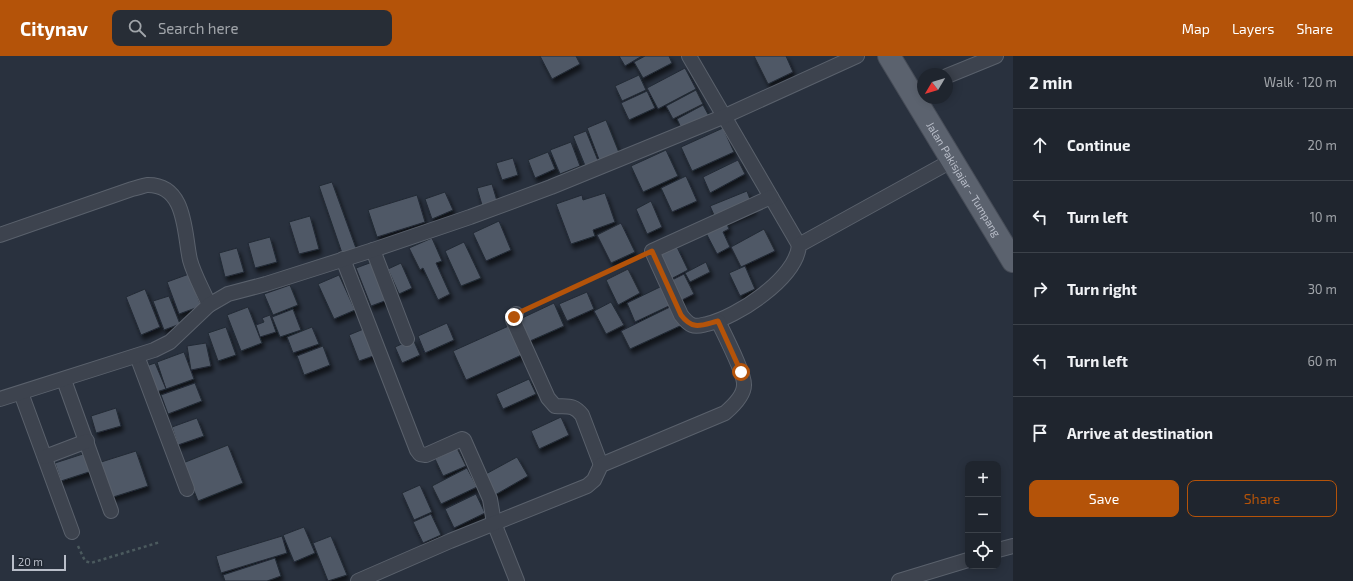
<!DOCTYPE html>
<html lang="en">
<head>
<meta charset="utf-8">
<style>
	body { margin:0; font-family:"Exo 2",sans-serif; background:#272d36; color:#f1f3f6 }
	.controls { position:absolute; right:12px; bottom:12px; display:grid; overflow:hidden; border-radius:8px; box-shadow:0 2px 10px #0003 }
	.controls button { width:36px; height:36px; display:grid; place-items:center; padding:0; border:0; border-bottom:1px solid #3c424a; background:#1f252e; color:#f1f3f6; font:20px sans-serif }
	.compass { position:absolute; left:917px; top:12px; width:36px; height:36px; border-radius:50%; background:#1f252e; box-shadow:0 2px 10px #0003; rotate:232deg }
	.scale { position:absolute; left:12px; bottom:10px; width:54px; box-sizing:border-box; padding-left:4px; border:2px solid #b9bec9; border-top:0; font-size:11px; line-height:14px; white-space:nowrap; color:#b9bec9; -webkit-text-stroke:3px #212833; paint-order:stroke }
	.stop { position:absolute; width:12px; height:12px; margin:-9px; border:3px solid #b45309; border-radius:50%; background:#fff }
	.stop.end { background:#b45309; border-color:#fff; box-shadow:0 1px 4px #0008 }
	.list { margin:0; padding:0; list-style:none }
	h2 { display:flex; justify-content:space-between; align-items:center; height:52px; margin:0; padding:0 16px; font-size:17px }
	h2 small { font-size:13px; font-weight:400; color:#a1a5aa }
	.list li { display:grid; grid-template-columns:26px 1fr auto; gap:12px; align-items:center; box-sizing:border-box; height:72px; padding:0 16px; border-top:1px solid #3c424a }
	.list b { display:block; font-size:15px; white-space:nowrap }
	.list em { font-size:13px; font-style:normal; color:#a1a5aa }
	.actions { display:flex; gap:8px; padding:12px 16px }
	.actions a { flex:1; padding:9px 0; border:1px solid #b45309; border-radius:8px; text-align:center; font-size:14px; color:#b45309 }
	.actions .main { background:#b45309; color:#fff }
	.icon { flex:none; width:22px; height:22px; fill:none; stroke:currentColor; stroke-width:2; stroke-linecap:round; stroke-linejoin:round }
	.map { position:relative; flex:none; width:1013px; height:525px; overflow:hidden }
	header { display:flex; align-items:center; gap:24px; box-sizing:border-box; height:56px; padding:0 20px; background:#b45309; color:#fff }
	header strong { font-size:19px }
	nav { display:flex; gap:22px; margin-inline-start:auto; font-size:14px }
	.search { width:280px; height:36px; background:#272d36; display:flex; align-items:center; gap:10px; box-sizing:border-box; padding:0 14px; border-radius:8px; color:#a1a5aa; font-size:15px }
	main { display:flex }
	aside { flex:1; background:#1f252e }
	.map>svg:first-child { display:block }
	.building { fill:#4f5866; stroke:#232a35; filter:url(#shadow) }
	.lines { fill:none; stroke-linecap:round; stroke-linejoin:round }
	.minor-casing { stroke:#5a616c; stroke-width:16 }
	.primary-casing { stroke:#464c57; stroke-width:24 }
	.path { stroke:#4b5a5e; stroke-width:2.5; stroke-dasharray:3 3; stroke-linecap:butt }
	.minor { stroke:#3d434e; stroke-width:14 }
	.primary { stroke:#5b626e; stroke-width:22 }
	.route { stroke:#b45309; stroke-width:5 }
	.labels { text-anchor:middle; stroke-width:4; stroke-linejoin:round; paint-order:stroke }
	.street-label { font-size:11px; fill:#b9bec9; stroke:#212833 }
</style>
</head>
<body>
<header>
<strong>Citynav</strong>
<div class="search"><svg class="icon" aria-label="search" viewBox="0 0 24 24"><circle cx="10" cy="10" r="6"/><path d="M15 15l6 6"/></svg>Search here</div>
<nav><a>Map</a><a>Layers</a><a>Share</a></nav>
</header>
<main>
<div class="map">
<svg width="1013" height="525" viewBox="0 0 1013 525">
	<defs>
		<filter id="shadow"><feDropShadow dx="2.5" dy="4.5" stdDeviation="2" flood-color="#0009"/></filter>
	</defs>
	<rect width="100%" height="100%" fill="#29313e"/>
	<g class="building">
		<path d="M540,0h36l4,8 -28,15z"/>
		<path d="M619,0h23l-17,10z"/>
		<path d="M645,0h24l3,7 -29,15 -9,-16z"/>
		<path d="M754,0h32l7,16 -25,12z"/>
		<path d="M685,12l11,21 -38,20 -11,-21z"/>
		<path d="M639,19l7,15 -24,11 -7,-15z"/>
		<path d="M696,34l7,14 -30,15 -7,-13z"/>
		<path d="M647,35l8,17 -26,12 -8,-17z"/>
		<path d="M703,49l6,11 -27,14 -5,-11z"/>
		<path d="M606,64l14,35 -20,7 -13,-34z"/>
		<path d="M723,72l11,24 -42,19 -11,-24z"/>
		<path d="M586,75l13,32 -13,5 -13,-32z"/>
		<path d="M571,86l9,24 -20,8 -10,-24z"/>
		<path d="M666,94l12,26 -35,16 -12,-26z"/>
		<path d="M548,96l7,17 -20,9 -7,-18z"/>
		<path d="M513,102l5,17 -16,5 -6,-17z"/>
		<path d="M738,104l7,14 -35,19 -7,-16z"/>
		<path d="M686,120l11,25 -25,11 -11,-24z"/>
		<path d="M332,126l25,69 -14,5 -24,-70z"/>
		<path d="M492,128l5,17 -15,4 -5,-17z"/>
		<path d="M747,135l7,19 -36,14 -8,-18z"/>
		<path d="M445,136l8,18 -21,9 -7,-20z"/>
		<path d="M605,137l10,29 -22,8 2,6 -24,8 -15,-40 26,-9 1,5z"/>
		<path d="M417,139l8,27 -48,15 -9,-27z"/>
		<path d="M651,145l11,26 -15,7 -11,-25z"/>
		<path d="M310,160l9,33 -20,5 -10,-32z"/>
		<path d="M499,165l12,29 -25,11 -13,-28z"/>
		<path d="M726,166l3,7 -6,3 7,15 -13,7 -11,-21z"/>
		<path d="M621,167l14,29 -24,11 -14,-28z"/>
		<path d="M764,173l11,22 -34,16 -10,-20z"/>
		<path d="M270,181l7,25 -22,6 -7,-25z"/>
		<path d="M432,182l10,23 -6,2 14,31 -12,6 -15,-32 -3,2 -11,-22z"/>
		<path d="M464,186l17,36 -20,8 -16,-35z"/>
		<path d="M677,191l11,23 -19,10 -11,-24z"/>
		<path d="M237,192l7,24 -19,5 -6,-24z"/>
		<path d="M375,205l15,38 -19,7 -15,-38z"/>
		<path d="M706,206l4,10 -20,10 -5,-9z"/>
		<path d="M401,207l11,25 -13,6 -11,-25z"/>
		<path d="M745,210l10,23 -15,7 -11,-23z"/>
		<path d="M628,213l12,24 -22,12 -12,-25z"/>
		<path d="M189,218l12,32 -22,8 -12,-32z"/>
		<path d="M684,218l10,20 -14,7 -10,-20z"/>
		<path d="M339,219l16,35 -21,9 -16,-35z"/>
		<path d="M290,229l8,20 -25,10 -9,-21z"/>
		<path d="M662,230l9,19 -36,17 -8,-19z"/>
		<path d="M145,233l15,38 -19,8 -15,-38z"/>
		<path d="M587,236l7,17 -27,12 -8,-17z"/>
		<path d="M169,240l11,28 -16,6 -11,-29z"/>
		<path d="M611,246l13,23 -18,9 -12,-23z"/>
		<path d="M554,247l10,23 -34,15 -10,-22z"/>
		<path d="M672,250l10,19 -52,24 -9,-18z"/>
		<path d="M248,251l14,36 -21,8 -14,-36z"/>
		<path d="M293,253l8,21 -21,7 -8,-20z"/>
		<path d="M270,259l6,17 -16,5 -4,-12 8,-3 -2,-4z"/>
		<path d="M447,267l7,17 -29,13 -7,-17z"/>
		<path d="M513,268l13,29 -60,27 -13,-29z"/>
		<path d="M226,271l10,28 -18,6 -10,-28z"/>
		<path d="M312,271l7,17 -26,9 -6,-16z"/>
		<path d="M366,272l10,27 -17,6 -10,-26z"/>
		<path d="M413,283l7,16 -18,8 -7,-16z"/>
		<path d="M206,287l5,23 -20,4 -4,-24z"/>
		<path d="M323,290l7,19 -26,10 -7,-19z"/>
		<path d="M184,296l10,27 -28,10 -9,-27z"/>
		<path d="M155,307l11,26 -10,3 -10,-26z"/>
		<path d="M529,323l7,15 -33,15 -7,-15z"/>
		<path d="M195,327l7,18 -34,13 -7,-19z"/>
		<path d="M116,352l5,18 -25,7 -5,-17z"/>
		<path d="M561,361l8,18 -30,14 -8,-18z"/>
		<path d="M197,362l7,18 -26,9 -6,-18z"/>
		<path d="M228,389l15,38 -45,18 -15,-38z"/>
		<path d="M457,392l9,18 -23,10 -8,-17z"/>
		<path d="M136,395l12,35 -38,12 -12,-35z"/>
		<path d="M89,396l6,18 -34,11 -6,-18z"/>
		<path d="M517,401l11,19 -33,19 -11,-20z"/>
		<path d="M467,412l10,19 -36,17 -9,-18z"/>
		<path d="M420,429l12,27 -18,8 -12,-27z"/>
		<path d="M476,438l9,19 -31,15 -9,-19z"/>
		<path d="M431,458l10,21 -18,8 -10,-21z"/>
		<path d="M304,471l11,26 -21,9 -11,-27z"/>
		<path d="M282,480l5,17 -66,20 -5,-17z"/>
		<path d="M331,480l16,39 -19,6 -15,-38z"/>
		<path d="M275,502l6,18 -14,5h-42l-2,-6z"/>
	</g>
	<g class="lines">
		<g class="minor-casing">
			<g id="minor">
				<path d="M689,0l110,189"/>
				<path d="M947,20l49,-20"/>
				<path d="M771,141l-119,54 29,64c3,4 6,8 11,10 5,2 10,0 15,-1 30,-7 90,-46 92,-79l154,-85"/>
				<path d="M0,179l132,-46c5,-1 10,-3 15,-4 40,-1 37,49 43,75 4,15 13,30 19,45"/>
				<path d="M373,194l34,89"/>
				<path d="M343,203l74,191 3,4 6,1 36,-16 2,1 26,59 4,24 23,58"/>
				<path d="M516,258l-3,6 35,78 7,8c13,1 18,-2 27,9l19,50"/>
				<path d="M137,300l50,133"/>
				<path d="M64,324l47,131"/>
				<path d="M21,337l51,139"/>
				<path d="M0,343l154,-49 16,-8 39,-37 19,-11 38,-10 107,-34 97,-33 81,-30 174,-71 132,-60"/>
				<path d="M45,401l42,-16"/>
				<path d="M998,494l15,-4"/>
				<path d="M358,525l92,-40 137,-55 7,-6 7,-15 124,-52c7,-6 19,-17 19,-28 1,-11 -20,-51 -26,-64"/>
				<path d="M899,525l69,-21"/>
			</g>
		</g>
		<g class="primary-casing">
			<g id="primary">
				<path id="s1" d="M889,0l124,205"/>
			</g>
		</g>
		<g class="path">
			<path d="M529,252l110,-51"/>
			<path d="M78,490l7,15 6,2 69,-21"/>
		</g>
		<use href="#minor" class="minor"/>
		<use href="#primary" class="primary"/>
	</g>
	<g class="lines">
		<path class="route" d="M514,261l2,-3 136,-63 29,64c12,16 21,10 37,6l23,51"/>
	</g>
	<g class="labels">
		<g class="street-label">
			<text dy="4" stroke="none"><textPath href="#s1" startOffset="144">Jalan Pakisjajar - Tumpang</textPath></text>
		</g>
	</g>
</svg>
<div class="controls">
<button>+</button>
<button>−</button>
<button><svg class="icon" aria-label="locate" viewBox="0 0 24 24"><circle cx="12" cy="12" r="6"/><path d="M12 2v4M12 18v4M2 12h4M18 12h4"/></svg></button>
</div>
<svg class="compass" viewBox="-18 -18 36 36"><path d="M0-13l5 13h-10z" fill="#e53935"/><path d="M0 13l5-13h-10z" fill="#a1a5aa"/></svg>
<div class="scale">20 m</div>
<div class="stop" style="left:741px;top:316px"></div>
<div class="stop end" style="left:514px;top:261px"></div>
</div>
<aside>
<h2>2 min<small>Walk · 120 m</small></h2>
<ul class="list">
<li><svg class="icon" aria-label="ahead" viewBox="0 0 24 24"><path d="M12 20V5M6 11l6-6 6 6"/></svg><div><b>Continue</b></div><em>20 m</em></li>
<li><svg class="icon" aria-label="left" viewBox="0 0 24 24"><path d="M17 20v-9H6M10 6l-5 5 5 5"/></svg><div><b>Turn left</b></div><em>10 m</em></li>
<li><svg class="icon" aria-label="right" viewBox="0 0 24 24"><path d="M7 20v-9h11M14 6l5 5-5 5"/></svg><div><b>Turn right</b></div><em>30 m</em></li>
<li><svg class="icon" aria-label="left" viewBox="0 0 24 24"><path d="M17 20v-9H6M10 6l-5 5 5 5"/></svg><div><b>Turn left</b></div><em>60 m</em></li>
<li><svg class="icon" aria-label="arrive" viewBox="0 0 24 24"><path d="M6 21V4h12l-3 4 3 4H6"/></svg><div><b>Arrive at destination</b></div></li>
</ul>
<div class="actions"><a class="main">Save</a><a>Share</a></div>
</aside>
</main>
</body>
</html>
